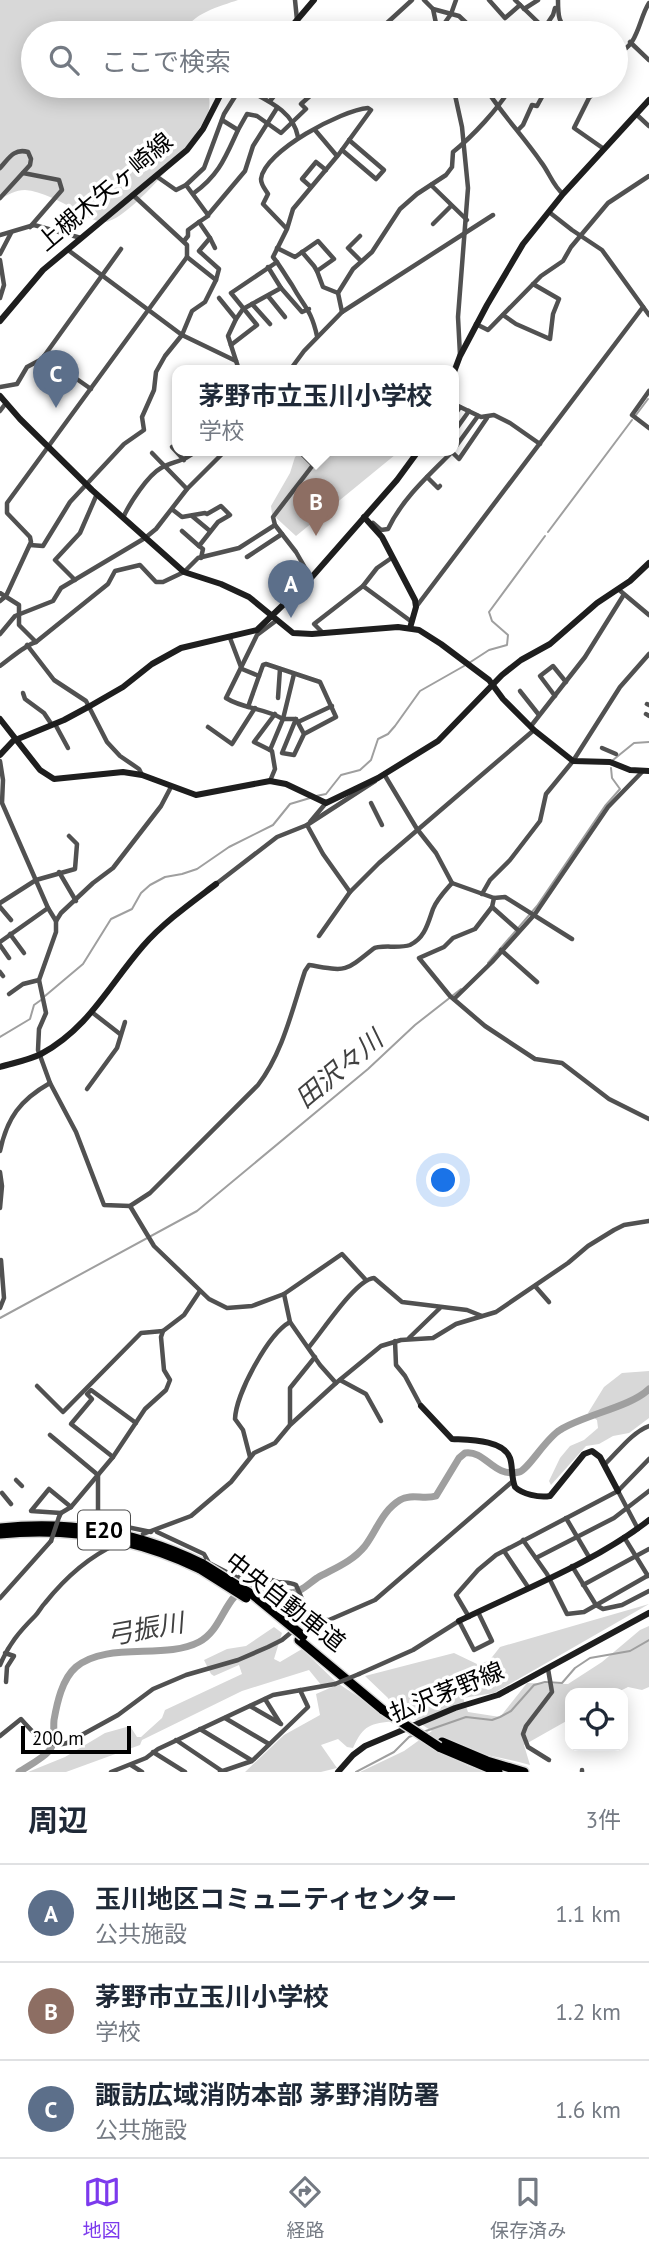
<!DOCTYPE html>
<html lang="ja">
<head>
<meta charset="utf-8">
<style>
	body { margin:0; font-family:"PT Sans","Noto Sans JP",sans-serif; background:#f2f2f3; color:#1f2937 }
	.controls { position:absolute; right:21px; bottom:21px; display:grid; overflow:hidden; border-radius:14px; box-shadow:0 4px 18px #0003 }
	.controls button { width:63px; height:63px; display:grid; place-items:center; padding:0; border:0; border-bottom:2px solid #e0e1e3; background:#fff; color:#1f2937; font:35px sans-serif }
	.scale { position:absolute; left:21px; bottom:18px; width:110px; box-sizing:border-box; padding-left:7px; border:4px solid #000; border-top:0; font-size:19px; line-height:24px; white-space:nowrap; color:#000; -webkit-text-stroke:5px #fff; paint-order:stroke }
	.you { position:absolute; left:444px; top:1181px; width:24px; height:24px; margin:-18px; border:5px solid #fff; border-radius:50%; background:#1a73e8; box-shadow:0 0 0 10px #1a73e833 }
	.badge { display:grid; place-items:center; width:46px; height:46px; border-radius:50%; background:#7c3aed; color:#fff; font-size:23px; font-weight:700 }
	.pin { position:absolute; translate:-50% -58px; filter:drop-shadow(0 2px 4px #0008) }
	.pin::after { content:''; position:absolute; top:37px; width:24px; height:21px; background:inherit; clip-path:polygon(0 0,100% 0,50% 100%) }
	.popup { position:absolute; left:172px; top:365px; width:287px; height:91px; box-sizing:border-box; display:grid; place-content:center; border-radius:14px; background:#fff; filter:drop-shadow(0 2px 5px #0005); font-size:23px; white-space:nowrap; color:#747a83 }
	.popup b { font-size:26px; color:#1f2937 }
	.popup::after { content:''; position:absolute; left:50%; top:100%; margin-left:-14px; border:14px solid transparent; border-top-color:#fff }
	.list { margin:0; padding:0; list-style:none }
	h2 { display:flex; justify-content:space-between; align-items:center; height:91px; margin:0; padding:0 28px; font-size:30px }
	h2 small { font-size:23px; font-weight:400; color:#747a83 }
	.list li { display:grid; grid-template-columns:46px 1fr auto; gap:21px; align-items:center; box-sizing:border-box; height:98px; padding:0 28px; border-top:2px solid #e0e1e3 }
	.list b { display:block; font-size:26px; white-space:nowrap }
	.list p { margin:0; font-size:23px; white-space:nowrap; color:#747a83 }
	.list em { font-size:23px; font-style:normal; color:#747a83 }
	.icon { flex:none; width:38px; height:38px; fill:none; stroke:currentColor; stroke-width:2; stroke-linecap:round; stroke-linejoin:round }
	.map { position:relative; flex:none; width:649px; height:1772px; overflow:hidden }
	.search { position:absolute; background:#fff; box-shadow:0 4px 18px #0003; left:21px; right:21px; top:21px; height:77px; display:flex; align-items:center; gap:18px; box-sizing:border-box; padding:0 24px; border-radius:38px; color:#747a83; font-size:26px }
	.sheet { height:385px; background:#fff }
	nav { display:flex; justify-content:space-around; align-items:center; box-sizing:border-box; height:98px; border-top:2px solid #e0e1e3; background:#fff; font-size:19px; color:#747a83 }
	nav a { display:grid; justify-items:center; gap:4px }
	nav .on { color:#7c3aed }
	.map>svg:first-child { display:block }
	.green { fill:#d8d8d8 }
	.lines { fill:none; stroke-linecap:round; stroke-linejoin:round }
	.stream { stroke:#9f9f9f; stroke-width:2 }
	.river { stroke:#9f9f9f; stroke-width:7 }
	.highway-casing { stroke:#dbdbdb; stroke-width:12 }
	.street { stroke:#515151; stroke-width:4.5 }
	.secondary { stroke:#1e1e1e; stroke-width:6 }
	.highway { stroke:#000; stroke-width:9 }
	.highway-bridge-casing { stroke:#dbdbdb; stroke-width:12; stroke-linecap:butt }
	.street-bridge { stroke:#515151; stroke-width:4.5 }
	.highway-bridge { stroke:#000; stroke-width:9 }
	.labels { text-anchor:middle; stroke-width:7; stroke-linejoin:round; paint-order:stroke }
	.shield { fill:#fff; stroke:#4c4c4c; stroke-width:2 }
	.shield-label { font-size:23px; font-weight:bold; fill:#000 }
	.street-label { font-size:24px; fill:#000; stroke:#fff }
	.water-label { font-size:26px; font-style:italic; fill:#404040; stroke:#fff }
</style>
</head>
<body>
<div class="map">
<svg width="649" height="1772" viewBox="0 0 649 1772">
	<rect width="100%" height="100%" fill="#fff"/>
	<g class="green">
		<path d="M0,0h238c-17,6 -49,14 -53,33h-152v53l174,1c2,8 4,18 1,26 -9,23 -79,108 -103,109 -11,0 -20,-7 -29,-12 -14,-8 -35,-19 -51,-20 -9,0 -18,5 -25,9z"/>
		<path d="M308,450l20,2 73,-2 -105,86 -24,-22 -1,-8 19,-33 5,-16 5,-5z"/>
		<path d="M649,1371v47l-20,15 -16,3 -14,8 -13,2 -35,39 -2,-4 11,-23 10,-12 14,-6 14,-12 -1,-8 -9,-7 16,-26 18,-14z"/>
		<path d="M649,1604l-155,89 -31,5 5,14 32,5 27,-34 41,1 34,-22 38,-32 9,-4v61l-7,3 -14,-3 -12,6h-46v26l-46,26 6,20c-31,-9 -60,-10 -88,-27l-7,10 33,18 20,6h-128l44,-21 28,-20 -41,-26 -3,-7 -23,-22 89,-23 23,11 12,-3 11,-14z"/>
		<path d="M274,1627l8,6 -8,26 6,3 22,-13 34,33 -14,4 -13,-16 -67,21 -100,49 -2,5 -74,27h-38l37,-15 40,-24 25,-7 7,11h4l21,-19 3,-8 77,-36 -3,-9 -25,11 -3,-2 -7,-14 23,-11 19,-3z"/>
		<path d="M339,1684l56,37c-25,3 -31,3 -42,27l-6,-1 -9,-8 -17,6 16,23 -16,4h-76l39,-37 36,-20 -4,-21z"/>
	</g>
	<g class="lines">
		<g class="stream">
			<path d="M636,415l12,-16"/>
			<path d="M548,532l84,-112"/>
			<path d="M469,663l20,-13 18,-5 1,-10 -16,-14 -3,-9 56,-76"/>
			<path d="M613,760l21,-17 15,-1"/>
			<path d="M316,796l10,-2 15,-19 19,-5 11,-10 7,-21 10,-5 7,-8 25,-35 44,-25"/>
			<path d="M488,963l49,-57 68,-100 15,-17 -8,-11 -1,-10"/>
			<path d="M45,996l38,-32 28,-45 21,-10 9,-16 9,-8 15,-8 17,-3 15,-5 32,-22 44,-22 17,-21 20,-6"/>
			<path d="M0,1037l30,-18 4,-14 7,-5"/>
			<path d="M0,1318l197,-107 171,-142 47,-44 46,-36"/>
			<path d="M423,1732l43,-15 26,3 8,-3 11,-6 23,-26 11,-3 17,1 13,-15 15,-10 40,-7 19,-11"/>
			<path d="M356,1772l38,-20 15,-15 5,-2"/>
		</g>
		<path class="river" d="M19,1772c9,-6 23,-13 30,-21 7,-9 4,-21 5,-31 3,-17 8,-41 22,-53 31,-26 89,-7 123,-25 19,-10 23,-32 36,-46 20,-21 43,6 65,-6 6,-3 11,-8 17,-12 18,-10 35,-16 48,-32 12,-16 17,-35 35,-46 11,-7 24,0 36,-4l23,-38 6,-5c21,-3 28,25 54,19 9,-2 27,-34 41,-42 23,-15 71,-23 89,-41"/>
		<g class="highway-casing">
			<g id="highway">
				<path d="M0,1528c72,-8 138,4 203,36"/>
				<path d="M0,1534c71,-7 136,4 200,35"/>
				<path d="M299,1640l84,70"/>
				<path d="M442,1742l45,19 37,11"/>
				<path d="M439,1747l59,25"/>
			</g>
		</g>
		<g class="street">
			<path d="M295,0l2,20"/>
			<path d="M424,0l9,9 5,24"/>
			<path d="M489,0l16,18 15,-13"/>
			<path d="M515,0l29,28"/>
			<path d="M558,0c0,15 0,24 13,33"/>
			<path d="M433,9l26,7 18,17"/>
			<path d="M524,9l14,-9"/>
			<path d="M439,31l12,-17 5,-14"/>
			<path d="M376,33l36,-33"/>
			<path d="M541,33l12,-18 2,-7"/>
			<path d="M630,42l19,18"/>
			<path d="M616,54c23,-8 22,-34 33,-51"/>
			<path d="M241,86c22,13 52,23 57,51"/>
			<path d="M453,86l9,41 6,61 -10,129 2,38"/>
			<path d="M484,86c17,27 39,50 57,76 8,10 12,24 22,32"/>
			<path d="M597,86v4l-8,8 -15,30 30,21"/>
			<path d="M270,101l12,-15"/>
			<path d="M636,114l13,12"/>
			<path d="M238,130l9,-16 10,2 24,17 25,-24 -5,-5 20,-18"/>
			<path d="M315,130l22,26"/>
			<path d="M518,130l5,-5 9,-20 5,1 11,-20"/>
			<path d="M342,150l34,29 8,-9 -35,-30"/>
			<path d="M0,168c9,-10 14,-20 28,-16l3,7 -1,6 -30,33"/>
			<path d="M23,173l36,7 3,10 -32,37"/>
			<path d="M156,176l20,14 10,-5 18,-17 20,-54 17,-27"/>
			<path d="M186,185l22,30 37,-44 8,-25 24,-38"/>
			<path d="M431,185l36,35"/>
			<path d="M311,187l-9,-8 14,-17 10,8"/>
			<path d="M194,193c25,-18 31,-35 44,-63l-16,-10"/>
			<path d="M549,212l23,18 30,20 47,65"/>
			<path d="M208,216l-9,6 11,16 -11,13 20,18 -3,11"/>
			<path d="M433,224l18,-18"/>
			<path d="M287,229l-24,-25 5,-10c-3,-5 -7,-9 -7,-15 3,-28 81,-69 107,-71l3,2 -32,44 -46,55 -6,20 -14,28c8,10 12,18 19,28 12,22 19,24 25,51"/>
			<path d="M0,235l34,-10 47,13"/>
			<path d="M360,236l-12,12 13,13"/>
			<path d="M210,238l5,10"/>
			<path d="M184,241l4,-5v-6l11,-8"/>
			<path d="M277,248l18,9 23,-16 16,18 -17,12 6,16 15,6"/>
			<path d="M68,250l114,85 54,26"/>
			<path d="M302,252l12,14 3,5"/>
			<path d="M0,254l11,-21"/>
			<path d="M0,260l4,25 -4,13"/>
			<path d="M281,288l21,24 7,-3"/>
			<path d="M268,296l17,21"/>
			<path d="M219,298l17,21 -8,17 11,34"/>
			<path d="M252,304l18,20"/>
			<path d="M342,312l-4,-19 15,-24 19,-17 28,-43 17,-15 29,-19 6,-8 1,-15c20,-16 45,-43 59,-66"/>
			<path d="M503,315l13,9 34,15 3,-25 6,-15 -26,-15"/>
			<path d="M236,319l7,-10 38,-21 -13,-21"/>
			<path d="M476,324l12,6 53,-54 22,-15 8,-14 37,-44 41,-27"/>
			<path d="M231,345l26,-20 -26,-32 46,-31"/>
			<path d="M44,356l47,33"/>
			<path d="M290,370l14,-19 38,-39 151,-97"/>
			<path d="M0,387l17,-3 10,-17 15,-8 79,-110"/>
			<path d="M649,391l-17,24 17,13"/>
			<path d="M454,404l27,13 13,-2 16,8 30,21"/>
			<path d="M0,411l6,-8"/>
			<path d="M454,416l6,-9"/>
			<path d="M178,423v3"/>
			<path d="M454,432l15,-21"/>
			<path d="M172,447l12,13"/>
			<path d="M454,449l24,-33"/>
			<path d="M257,450l1,1"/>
			<path d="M298,450l15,15 -40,52 2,8 21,27 15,26"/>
			<path d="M152,453l35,36"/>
			<path d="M427,477l11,11 2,-2"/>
			<path d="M173,510l9,7 23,-4 2,1 14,-8 9,9 -12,7 -19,24 -17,-15"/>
			<path d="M192,516l18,15"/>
			<path d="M123,518c6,-14 25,-43 38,-50 13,-7 25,-7 36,-18"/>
			<path d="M373,523l8,7 7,-1c14,-30 41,-54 64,-77l7,7 28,-41"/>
			<path d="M30,545l13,1 27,-44 54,-58 20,-14 -2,-13 12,-27 2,-18 9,-16 17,-21 10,-24 13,-9 11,-22 -29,-23"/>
			<path d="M199,546l4,3 -2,9"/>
			<path d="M247,557l35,-23"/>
			<path d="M75,580l-20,-20 25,-27 17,-39"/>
			<path d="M363,586l49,36"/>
			<path d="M618,589l31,26"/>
			<path d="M0,593l19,12v20l17,17"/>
			<path d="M0,601l6,-5 25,-54 -1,-5 -23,-24v-10l180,-246v-12l-54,-50"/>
			<path d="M416,607l227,-300"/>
			<path d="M277,620l-20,15 -31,63c17,11 39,10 57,21l11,-45"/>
			<path d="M322,632l-8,-8 49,-38 14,-18 13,-9"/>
			<path d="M0,634l15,-18 38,-15 8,-13 84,-50 11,-9 31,-40 39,-39"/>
			<path d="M230,638l11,29"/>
			<path d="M27,645l27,35 32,21 21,41 13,14 19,13 3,6"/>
			<path d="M0,666c10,-7 25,-21 36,-24l72,-58 7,-13 25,-6 16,17h7l21,-10 14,-14 41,-10 36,-23"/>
			<path d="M242,669l17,7 4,-11 3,-1 54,18 16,35 -32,17 -10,21 -12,-2 14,-34 8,15"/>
			<path d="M520,691l19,24"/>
			<path d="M23,693l2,6 19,14 8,12"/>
			<path d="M555,696l-15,-20 13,-10 13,16"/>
			<path d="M278,698l2,-29"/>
			<path d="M647,704l2,1"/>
			<path d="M248,707l11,-31"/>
			<path d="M275,714l-21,28 16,8 13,-31h13"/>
			<path d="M646,714l3,2"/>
			<path d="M298,722l34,-16"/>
			<path d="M55,724l13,24"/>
			<path d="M531,726l54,-69 38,-61"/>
			<path d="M208,727l24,17 23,-36"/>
			<path d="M602,748l14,6"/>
			<path d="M0,761l3,19 -1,23 46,105 8,13v11l-17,48 7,33 -7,16 -1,21 12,33 26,49 28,73 26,1 20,-13 108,-108c25,-33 34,-75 47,-114l4,-6c38,6 34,8 64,-16 6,-5 26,0 37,-4 15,-7 18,-22 23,-36 4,-10 12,-18 19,-26"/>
			<path d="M384,774l33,55 19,24 16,30 42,15 11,-1 67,42"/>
			<path d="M270,781l5,-12 -3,-18 -2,-1"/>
			<path d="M371,803l11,22"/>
			<path d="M310,822l16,-19"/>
			<path d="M307,825l16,29 27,38"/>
			<path d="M59,872l17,29"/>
			<path d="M216,884l61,-47 30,-12 68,-44"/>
			<path d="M482,894l8,-14 20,-20 30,-39 6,-27 27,-33 47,-74 29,-33"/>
			<path d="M494,898l-2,9 -17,22 -22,9 -9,9 -25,11 31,38 35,30 50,33 27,4 47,36 40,20"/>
			<path d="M0,903l36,-23 39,-11 2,-25 -8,-8"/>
			<path d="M0,907l11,13"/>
			<path d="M492,907l27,24"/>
			<path d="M56,921l5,-8 32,-30 20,-15 48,-62 10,-19"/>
			<path d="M10,934l14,19"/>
			<path d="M319,936l31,-44 29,-29 155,-133"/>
			<path d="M0,942l48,-34"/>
			<path d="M0,945l9,13"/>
			<path d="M501,950l36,32"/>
			<path d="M0,972l3,4"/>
			<path d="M9,994l14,-10 16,-4"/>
			<path d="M454,999l38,-37 43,-48 73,-107 34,-35"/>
			<path d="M93,1013l27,21"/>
			<path d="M87,1089l30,-41 8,-26"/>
			<path d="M0,1151c7,-33 20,-51 50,-68"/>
			<path d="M0,1172l2,14 -2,22"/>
			<path d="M130,1206l24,40 55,53 18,9 25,-2 32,-12 58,-40 23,25"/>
			<path d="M535,1286l14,16"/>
			<path d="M284,1294l6,28 30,43 16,18"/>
			<path d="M0,1308l4,-10 -3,-38"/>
			<path d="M409,1338l31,-30"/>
			<path d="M395,1341l1,24 9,11 16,30"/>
			<path d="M309,1347c13,-15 47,-68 65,-69l28,24 65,8 15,6"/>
			<path d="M340,1380l26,14 15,27"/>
			<path d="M37,1386l26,26 78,-79 22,-2"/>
			<path d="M290,1424v-36l25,-31"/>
			<path d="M50,1435l48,40v46l53,11"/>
			<path d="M113,1457l-42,-33 21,-25 -5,-5 4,-4 45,33"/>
			<path d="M250,1457l-7,-27 -8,-11c1,-25 33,-85 55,-97"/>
			<path d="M604,1465c13,-12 28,-33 45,-39"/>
			<path d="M16,1480l6,6"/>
			<path d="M618,1491l20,38"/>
			<path d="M2,1493l9,11"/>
			<path d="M61,1513l-30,-2 18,-22 22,18"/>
			<path d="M59,1517l2,-4 10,-6 42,-50 32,-48 21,-19 4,-10 -6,-10 -3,-33 2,-6 21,-16 16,-24"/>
			<path d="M566,1518l23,39"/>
			<path d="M157,1532l47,22 5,9 29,15c14,-12 26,1 40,4 7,1 12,0 18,3l6,14 -14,15 5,8"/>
			<path d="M143,1534l48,-18 40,-34 23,-29 21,-10 15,-18 46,-42 45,-37 20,-6 32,-2 23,-14 40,-12 72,-49 20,-17 26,-16 10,-5 25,-4"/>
			<path d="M624,1537l24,39"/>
			<path d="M523,1540l24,34 20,40 17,-2 65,-37"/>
			<path d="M504,1551l24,36"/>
			<path d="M536,1558l78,-40 35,-27"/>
			<path d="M572,1566l24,39 7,4 19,-4 27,-14"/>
			<path d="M583,1585l66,-36"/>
			<path d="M0,1598l51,-57"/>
			<path d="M469,1617l-13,-22 22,-25 18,-15 122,-64 31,-32"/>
			<path d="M5,1653l9,3 -7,11 -1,15"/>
			<path d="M0,1665c9,-21 19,-33 35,-49 4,-4 6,-9 10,-13 20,-25 43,-46 72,-59"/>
			<path d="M548,1669l4,23 -26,34 -3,8 5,13 21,13"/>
			<path d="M359,1674l54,-24 46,-29 15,29 18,-9 -14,-29"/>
			<path d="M265,1699l15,24"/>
			<path d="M250,1706l31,18"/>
			<path d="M225,1718l44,26"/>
			<path d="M200,1729l51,31"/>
			<path d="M0,1736l21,-17c13,14 24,30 46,24l51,-28 35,-26 33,-14 52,-15 30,-13 14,-7 24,-20h23l46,-20 138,-119"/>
			<path d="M176,1740l46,31"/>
			<path d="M153,1752l32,20"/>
			<path d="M131,1765l11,7"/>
			<path d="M111,1772l35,-14 12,-9 115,-54 62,-11"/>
			<path d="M220,1772l32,-11 56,-54 -8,-17"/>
			<path d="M582,1772v-2"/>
		</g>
		<g class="secondary">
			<path d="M286,33l28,-33"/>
			<path d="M0,321l43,-51 144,-120 16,-21 22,-43"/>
			<path d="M454,372l6,-16 27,-51 36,-61 40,-50 86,-94"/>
			<path d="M0,396l20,23 72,71 92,82 37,12 28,13 44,36 19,1 86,-7 21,3 22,14 48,36 14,19 31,31 39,31 37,1 20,8 19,1"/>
			<path d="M364,517l18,20 33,63 1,7 -6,21"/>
			<path d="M0,719l40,51 14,9 69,-7 19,3 54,20 74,-14 16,3 40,19 52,-25 60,-37 64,-66 19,-15 29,-16 47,-41 33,-22 19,-18"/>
			<path d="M0,755l13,-14 51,-21 26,-14 33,-19 29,-23 29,-16 76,-18 54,-52 86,-98 22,-30"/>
			<path d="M0,1067c13,-4 29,-7 41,-13 48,-26 68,-69 102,-108 21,-24 48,-43 73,-62"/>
			<path d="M421,1406l31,33c15,1 51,0 58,19 3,9 1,19 5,29 7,7 24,11 35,9l34,-42 8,-3 8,6 18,34"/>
			<path d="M459,1621c61,-30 137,-59 190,-101"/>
			<path d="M338,1772l15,-17 12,-9 90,-38 43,-13 151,-82"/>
		</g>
		<use href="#highway" class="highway"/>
		<g class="highway-bridge-casing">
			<g id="highway-bridge">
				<path d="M203,1564l50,31 50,41"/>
				<path d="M200,1569l46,29"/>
				<path d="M383,1710l56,37"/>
			</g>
		</g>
		<g class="street-bridge">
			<path d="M51,1541l8,-24"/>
			<path d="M335,1684l24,-10"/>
		</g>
		<use href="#highway-bridge" class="highway-bridge"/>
	</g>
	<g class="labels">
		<rect class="shield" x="78" y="1510.5" width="52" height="39" rx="5"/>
		<g class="shield-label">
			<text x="104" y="1538">E20</text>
		</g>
		<g class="street-label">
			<text transform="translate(105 192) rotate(-40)" y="8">上槻木矢ヶ崎線</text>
			<text transform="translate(285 1602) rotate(38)" y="8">中央自動車道</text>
			<text transform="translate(447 1692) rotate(-22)" y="8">払沢茅野線</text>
		</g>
		<g class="water-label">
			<text transform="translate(339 1069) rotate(-40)" y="9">田沢々川</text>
			<text transform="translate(145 1629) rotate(-10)" y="9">弓振川</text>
		</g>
	</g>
</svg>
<div class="controls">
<button><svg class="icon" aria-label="locate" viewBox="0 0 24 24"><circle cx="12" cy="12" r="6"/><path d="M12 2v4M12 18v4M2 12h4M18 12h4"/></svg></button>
</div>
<div class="scale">200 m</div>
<div class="you"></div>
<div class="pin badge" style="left:291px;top:618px;background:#5c6f8a">A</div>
<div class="pin badge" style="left:316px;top:536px;background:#8d6e63">B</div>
<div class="popup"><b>茅野市立玉川小学校</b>学校</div>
<div class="pin badge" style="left:56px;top:408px;background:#5c6f8a">C</div>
<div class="search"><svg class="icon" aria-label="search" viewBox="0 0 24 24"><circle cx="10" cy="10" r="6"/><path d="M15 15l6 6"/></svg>ここで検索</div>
</div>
<section class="sheet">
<h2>周辺<small>3件</small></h2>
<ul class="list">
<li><span class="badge" style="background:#5c6f8a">A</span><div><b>玉川地区コミュニティセンター</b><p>公共施設</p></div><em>1.1 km</em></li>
<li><span class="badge" style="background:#8d6e63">B</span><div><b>茅野市立玉川小学校</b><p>学校</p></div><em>1.2 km</em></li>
<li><span class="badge" style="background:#5c6f8a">C</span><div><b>諏訪広域消防本部 茅野消防署</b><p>公共施設</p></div><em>1.6 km</em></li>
</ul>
</section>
<nav>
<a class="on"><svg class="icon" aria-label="map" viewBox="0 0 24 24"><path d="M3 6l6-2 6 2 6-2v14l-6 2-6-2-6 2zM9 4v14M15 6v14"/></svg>地図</a>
<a><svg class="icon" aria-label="directions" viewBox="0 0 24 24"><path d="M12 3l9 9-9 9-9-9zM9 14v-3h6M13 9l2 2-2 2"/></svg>経路</a>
<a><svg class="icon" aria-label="saved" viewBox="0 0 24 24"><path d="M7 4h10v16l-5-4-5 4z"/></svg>保存済み</a>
</nav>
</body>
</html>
